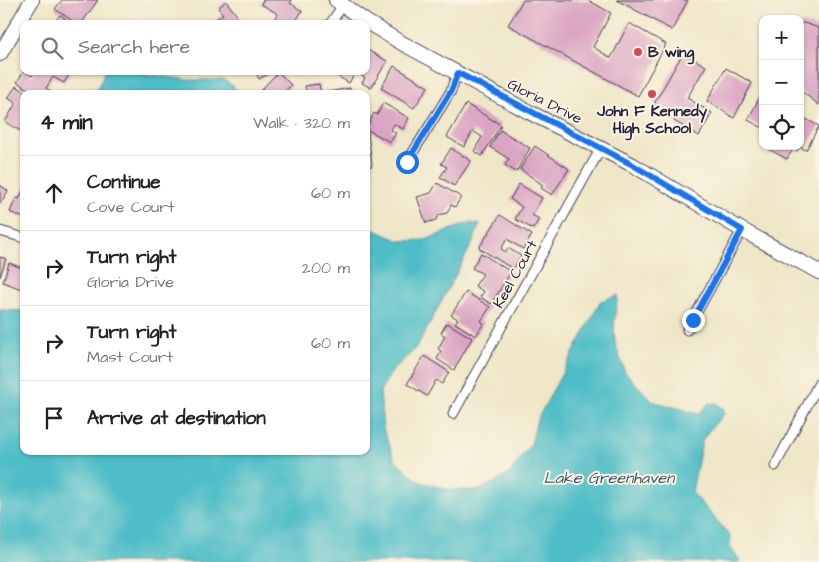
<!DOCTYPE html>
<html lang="en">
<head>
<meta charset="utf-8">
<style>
	body { margin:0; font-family:"Architects Daughter",sans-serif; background:#f6f6f6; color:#222 }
	.controls { position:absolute; right:15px; top:15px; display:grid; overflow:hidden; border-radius:10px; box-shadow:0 1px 4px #0004 }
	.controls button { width:45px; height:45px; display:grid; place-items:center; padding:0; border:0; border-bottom:1px solid #e0e0e0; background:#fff; color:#222; font:25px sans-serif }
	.stop { position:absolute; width:15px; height:15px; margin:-11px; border:4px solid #1a73e8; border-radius:50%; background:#fff }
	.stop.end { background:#1a73e8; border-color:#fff; box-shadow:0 1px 5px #0008 }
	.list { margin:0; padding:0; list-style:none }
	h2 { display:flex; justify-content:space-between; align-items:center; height:65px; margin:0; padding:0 20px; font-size:21px }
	h2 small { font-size:16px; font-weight:400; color:#767676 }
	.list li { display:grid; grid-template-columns:32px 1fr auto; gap:15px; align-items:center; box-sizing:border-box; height:75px; padding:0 20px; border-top:1px solid #e0e0e0 }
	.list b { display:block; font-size:19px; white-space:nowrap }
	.list p { margin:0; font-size:16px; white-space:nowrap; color:#767676 }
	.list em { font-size:16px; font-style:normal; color:#767676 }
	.icon { flex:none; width:28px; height:28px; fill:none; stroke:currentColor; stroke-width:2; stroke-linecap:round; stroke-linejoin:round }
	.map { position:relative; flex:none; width:819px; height:562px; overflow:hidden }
	.search { position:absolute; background:#fff; box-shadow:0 1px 4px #0004; left:20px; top:20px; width:350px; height:55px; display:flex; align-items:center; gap:12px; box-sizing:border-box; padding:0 18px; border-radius:10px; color:#767676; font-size:19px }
	.panel { position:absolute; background:#fff; box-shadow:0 1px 4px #0004; left:20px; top:90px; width:350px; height:365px; border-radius:10px }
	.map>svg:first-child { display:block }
	.water { fill:#4fbdc7; stroke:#387081 }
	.building { fill:#daa4c2 }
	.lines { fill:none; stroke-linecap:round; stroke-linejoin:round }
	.street-casing { stroke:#413f50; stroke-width:11 }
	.secondary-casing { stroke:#413f50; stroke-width:16 }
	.street { stroke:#fff; stroke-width:9 }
	.secondary { stroke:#fff; stroke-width:14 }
	.route { stroke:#1a73e8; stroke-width:6 }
	.poi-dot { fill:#d1495b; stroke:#fcf5e5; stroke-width:2 }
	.labels { text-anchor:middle; stroke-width:4; stroke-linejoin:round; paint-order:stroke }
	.poi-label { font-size:15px; font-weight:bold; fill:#22223b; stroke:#fcf5e5; text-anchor:start }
	.street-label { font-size:15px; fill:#22223b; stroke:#fcf5e5 }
	.water-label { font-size:16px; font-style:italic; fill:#32586c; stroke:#fcf5e5 }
</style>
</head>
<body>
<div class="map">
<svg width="819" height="562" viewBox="0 0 819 562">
	<rect width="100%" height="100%" fill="#fcf5e5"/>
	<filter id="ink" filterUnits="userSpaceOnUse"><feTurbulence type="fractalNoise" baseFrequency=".02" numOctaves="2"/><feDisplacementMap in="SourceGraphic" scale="10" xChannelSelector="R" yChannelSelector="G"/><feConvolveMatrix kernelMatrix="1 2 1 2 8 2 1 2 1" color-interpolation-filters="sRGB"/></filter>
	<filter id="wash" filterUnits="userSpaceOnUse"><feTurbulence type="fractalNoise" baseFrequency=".0096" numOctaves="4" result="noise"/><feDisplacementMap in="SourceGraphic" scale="20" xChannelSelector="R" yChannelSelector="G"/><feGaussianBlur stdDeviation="1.12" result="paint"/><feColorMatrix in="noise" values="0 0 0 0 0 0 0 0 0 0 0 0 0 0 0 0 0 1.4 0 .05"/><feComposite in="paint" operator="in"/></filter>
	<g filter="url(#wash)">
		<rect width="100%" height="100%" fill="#efe6c8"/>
		<g class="water">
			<path d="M105,71h36l10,4 37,5h36l10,7 6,7h-145z"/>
			<path d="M468,223l12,1 -7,18 -56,105 -24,23 -13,21 3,37 12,32 25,22 31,8h29l29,-16 22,-30 6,-24 64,-119 17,-6 -4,29 1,19 10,29 27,29 47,13 10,-11 8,1 6,4 1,6 -17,19 -5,8 -10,51 38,44v11l10,13 -1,2h-739v-252l24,1v140h342v-225l34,15 25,-1z"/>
		</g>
		<g id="blocks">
			<g class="building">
				<path d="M62,0h36l-17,24h-4l-22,-15z"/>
				<path d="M263,0h29l-2,3 12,8 -8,13h-22l6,-10 -17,-10z"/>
				<path d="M523,0h65l23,13 -18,34 18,11 18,-35 37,21 -28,52 -130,-71z"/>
				<path d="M617,0h71l-16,30z"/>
				<path d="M226,1l15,20 -3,3h-28l13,-10 -5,-6z"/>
				<path d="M60,15l12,9h-19z"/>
				<path d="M801,23h3l15,5v77l-19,-15z"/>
				<path d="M366,49l21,12 -16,27 -9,-5 3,-5 -6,-4 1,-3h6z"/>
				<path d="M683,53l23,13 -19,32 25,15 -13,23 -25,-15 1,-3 -21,-14z"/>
				<path d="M394,66l34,21 -14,21 -33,-20z"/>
				<path d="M726,68l26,15 -18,35 -27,-17z"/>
				<path d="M24,71l8,5 3,-5h36l-7,12 -11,-6 -7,11 9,6h-20l-18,-12z"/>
				<path d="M255,71h19l-15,8z"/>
				<path d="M336,71h20l-7,12 -15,-9z"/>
				<path d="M278,72l13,13 -8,9h-20l-3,-3z"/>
				<path d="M319,84l2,10h-14l-2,-8z"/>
				<path d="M16,86l13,8h-5v39l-19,-11 11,-19 -8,-5z"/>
				<path d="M350,88l1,6h-28v-1z"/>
				<path d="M761,94l2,1v33l-15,-8z"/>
				<path d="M383,103l26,15 -6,11 -9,-5 -3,6 5,3 -6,9 -24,-13 8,-16 3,2z"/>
				<path d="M466,104l35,21 -19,31 -8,-5 8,-14 -9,-6 -9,16 -17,-10z"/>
				<path d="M800,116l19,10 -13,24 -6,-3z"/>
				<path d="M500,130l30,18 -14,24 -11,-7 4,-6 -19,-12z"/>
				<path d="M366,132h2l4,34 -6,1z"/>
				<path d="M535,146l34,23 -17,26 -11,-7 2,-3 -23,-16z"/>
				<path d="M763,146h37l-3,5 -4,-2 -6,10z"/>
				<path d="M451,148l20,13 -17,25 -14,-9 7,-10 -6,-3z"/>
				<path d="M437,183l24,14 -6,10 -4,-2 -4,8 -8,2 -3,5 -10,3 -9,-26 14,-4z"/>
				<path d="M519,184l23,14 -10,17 7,4 -6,10 -18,-10 7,-12 -12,-8z"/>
				<path d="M0,185l8,6 -8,13z"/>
				<path d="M24,188v30l-14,-6 6,-14 3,1z"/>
				<path d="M500,215l32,20 -9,14 -16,-10 -6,10 5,3 2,-4 13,8 -8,13 -34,-21z"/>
				<path d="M481,253l30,19 -20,32 -11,-7 4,-5 -9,-6 8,-12 -11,-6z"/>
				<path d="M0,257l6,2 -6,18z"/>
				<path d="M9,263l13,5 2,-4v26l-21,-8z"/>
				<path d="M466,292l24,15 -9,14 3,2 -8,13 -21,-13 3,-4 -7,-4z"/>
				<path d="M447,323l25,15 -18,32 -17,-11 4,-8 -3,-2 7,-13 -4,-3z"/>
				<path d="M424,356l25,16 -7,12 -6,-4 -9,16 -20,-12z"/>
			</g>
		</g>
	</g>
	<g filter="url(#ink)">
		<use href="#blocks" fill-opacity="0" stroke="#413f50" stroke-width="1"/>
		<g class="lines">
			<g class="street-casing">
				<g id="street">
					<path d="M330,24l13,-19"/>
					<path d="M407,162l44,-71 6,-18"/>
					<path d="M0,231l24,7"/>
					<path d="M687,330l55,-100"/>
					<path d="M453,414l148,-266"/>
					<path d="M775,466l44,-83"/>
				</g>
			</g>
			<g class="secondary-casing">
				<g id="secondary">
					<path d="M336,0l29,21 35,21 129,70 104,53 109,65 77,42"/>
					<path d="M0,54l32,-54"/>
				</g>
			</g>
			<use href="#street" class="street"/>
			<use href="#secondary" class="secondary"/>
		</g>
	</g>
	<g class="lines" filter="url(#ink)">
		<path class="route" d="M407,162l44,-71 7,-18 175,92 109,65 -49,90"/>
	</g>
	<g class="poi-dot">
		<circle cx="638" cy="52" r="5"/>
		<circle cx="652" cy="94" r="5"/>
	</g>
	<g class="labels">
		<g class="poi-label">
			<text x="648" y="57">B wing</text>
			<text x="652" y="116" text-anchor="middle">John F Kennedy<tspan x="652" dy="17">High School</tspan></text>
		</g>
		<g class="street-label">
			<text transform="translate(545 101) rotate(27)" y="5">Gloria Drive</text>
			<text transform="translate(515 274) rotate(-61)" y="5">Keel Court</text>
		</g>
		<g class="water-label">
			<text x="609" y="483">Lake Greenhaven</text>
		</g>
	</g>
</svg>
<div class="controls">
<button>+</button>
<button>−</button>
<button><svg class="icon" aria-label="locate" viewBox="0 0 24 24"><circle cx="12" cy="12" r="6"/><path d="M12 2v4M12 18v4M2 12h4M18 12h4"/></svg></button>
</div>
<div class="stop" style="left:407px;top:162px"></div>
<div class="stop end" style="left:693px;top:320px"></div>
<div class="search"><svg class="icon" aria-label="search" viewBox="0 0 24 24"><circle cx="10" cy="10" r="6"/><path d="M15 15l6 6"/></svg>Search here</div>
<section class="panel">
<h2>4 min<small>Walk · 320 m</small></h2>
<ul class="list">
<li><svg class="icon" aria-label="ahead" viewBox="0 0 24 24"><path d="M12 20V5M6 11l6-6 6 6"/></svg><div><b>Continue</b><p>Cove Court</p></div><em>60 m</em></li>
<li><svg class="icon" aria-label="right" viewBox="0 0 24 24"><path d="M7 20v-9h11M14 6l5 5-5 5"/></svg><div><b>Turn right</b><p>Gloria Drive</p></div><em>200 m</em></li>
<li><svg class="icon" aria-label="right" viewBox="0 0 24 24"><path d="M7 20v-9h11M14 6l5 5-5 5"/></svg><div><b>Turn right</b><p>Mast Court</p></div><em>60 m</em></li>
<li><svg class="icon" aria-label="arrive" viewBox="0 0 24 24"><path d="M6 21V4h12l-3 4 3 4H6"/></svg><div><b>Arrive at destination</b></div></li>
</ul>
</section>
</div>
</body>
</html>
